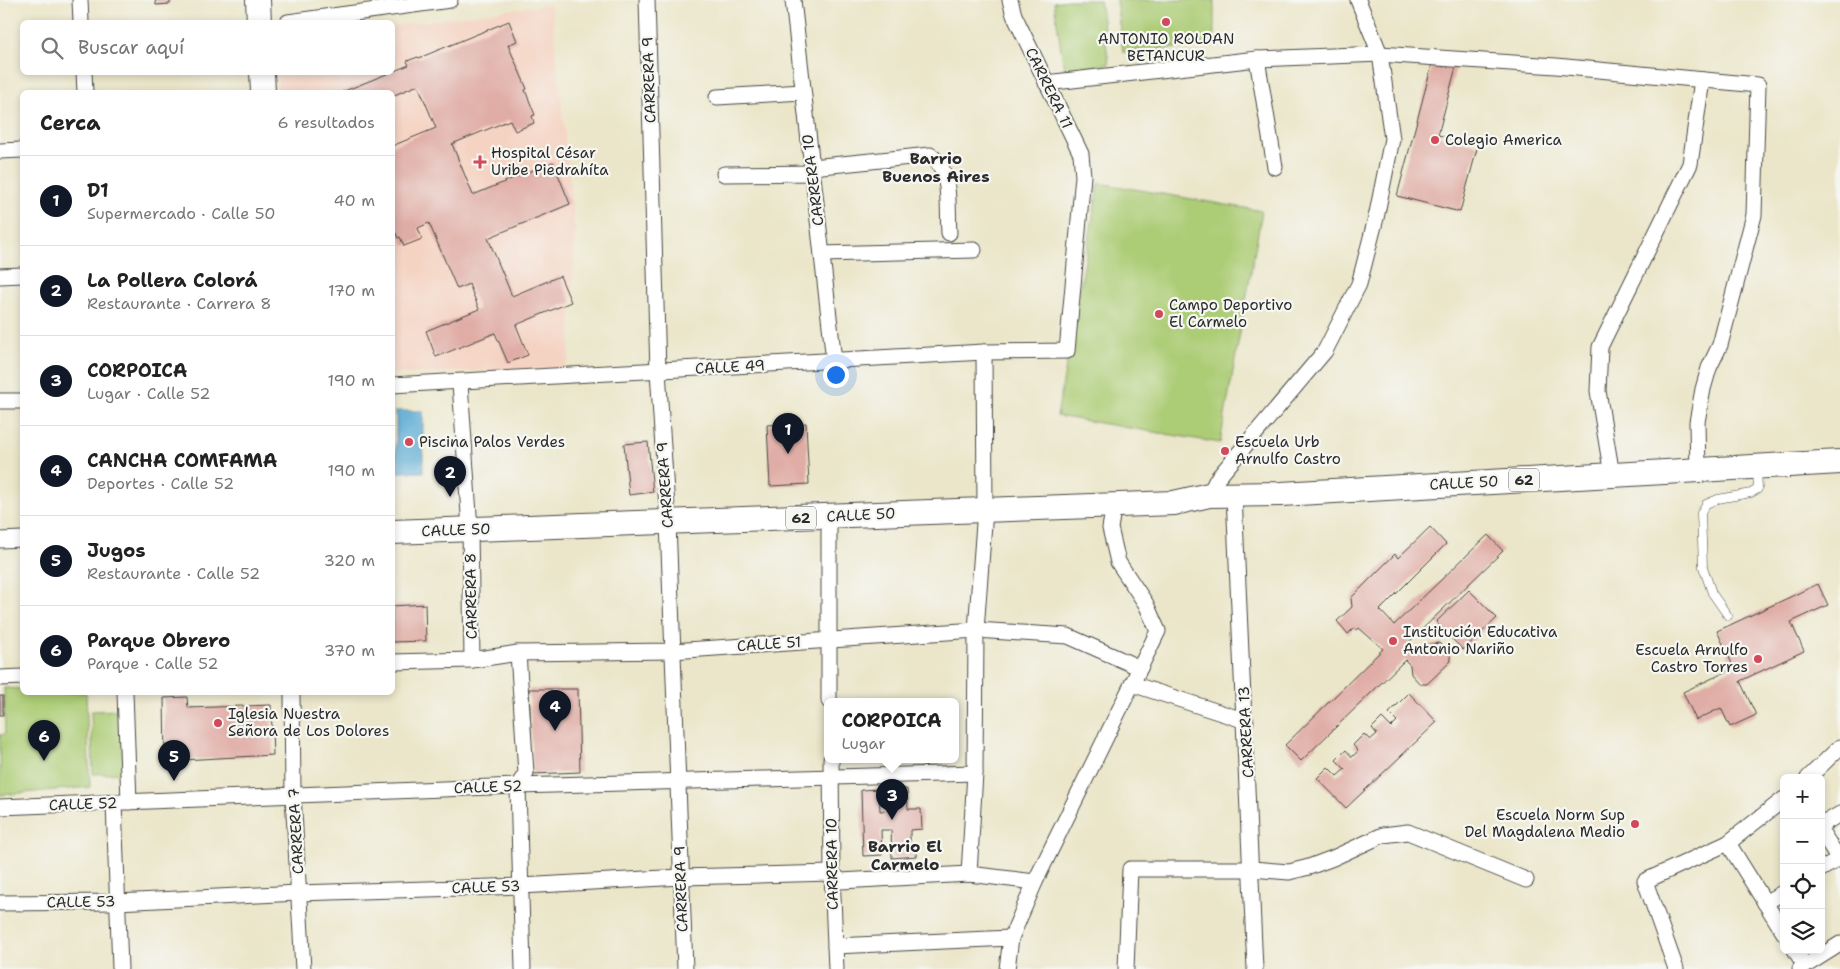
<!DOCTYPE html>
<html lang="es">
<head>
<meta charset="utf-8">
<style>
	body { margin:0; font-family:"Shantell Sans",sans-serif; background:#f6f6f6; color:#222 }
	.controls { position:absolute; right:15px; bottom:15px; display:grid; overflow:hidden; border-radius:8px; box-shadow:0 2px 8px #0003 }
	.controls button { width:45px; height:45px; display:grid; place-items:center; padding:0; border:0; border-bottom:1px solid #e0e0e0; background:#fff; color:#222; font:25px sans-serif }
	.you { position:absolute; left:835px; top:374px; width:18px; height:18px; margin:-12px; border:4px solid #fff; border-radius:50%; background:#1a73e8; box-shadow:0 0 0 8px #1a73e833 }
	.badge { display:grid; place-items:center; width:32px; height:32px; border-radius:50%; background:#111827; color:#fff; font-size:16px; font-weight:700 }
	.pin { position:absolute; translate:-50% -41px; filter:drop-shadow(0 1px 2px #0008) }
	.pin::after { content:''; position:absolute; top:26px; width:18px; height:15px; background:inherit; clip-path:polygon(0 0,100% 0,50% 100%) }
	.popup { position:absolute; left:824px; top:698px; width:135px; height:65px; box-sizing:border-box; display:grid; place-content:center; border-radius:8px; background:#fff; filter:drop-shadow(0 1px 4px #0005); font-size:16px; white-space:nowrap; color:#767676 }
	.popup b { font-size:19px; color:#222 }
	.popup::after { content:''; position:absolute; left:50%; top:100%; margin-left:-10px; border:10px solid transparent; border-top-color:#fff }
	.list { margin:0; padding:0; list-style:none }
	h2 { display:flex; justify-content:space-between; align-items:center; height:65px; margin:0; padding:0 20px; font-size:21px }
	h2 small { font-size:16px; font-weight:400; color:#767676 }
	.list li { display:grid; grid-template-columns:32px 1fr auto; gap:15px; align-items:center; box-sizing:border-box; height:90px; padding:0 20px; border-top:1px solid #e0e0e0 }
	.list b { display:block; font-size:19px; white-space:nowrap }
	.list p { margin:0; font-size:16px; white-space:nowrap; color:#767676 }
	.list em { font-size:16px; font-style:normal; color:#767676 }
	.icon { flex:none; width:28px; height:28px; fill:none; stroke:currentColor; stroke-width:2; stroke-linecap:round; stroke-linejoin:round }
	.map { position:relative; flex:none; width:1840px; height:969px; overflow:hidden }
	.search { position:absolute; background:#fff; box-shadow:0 2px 8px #0003; left:20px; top:20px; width:375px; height:55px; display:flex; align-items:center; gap:12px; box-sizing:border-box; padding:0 18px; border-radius:8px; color:#767676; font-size:19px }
	.panel { position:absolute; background:#fff; box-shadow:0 2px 8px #0003; left:20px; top:90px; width:375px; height:605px; border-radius:8px }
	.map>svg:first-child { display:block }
	.built { fill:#f5d3c2 }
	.green { fill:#accc74; stroke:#6c7c50 }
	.water { fill:#5aaad4; stroke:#426a80 }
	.building { fill:#e0ada6 }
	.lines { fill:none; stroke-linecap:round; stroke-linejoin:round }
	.lane-casing { stroke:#484743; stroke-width:9 }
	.street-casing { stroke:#484743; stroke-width:17 }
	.primary-casing { stroke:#484743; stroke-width:26 }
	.lane { stroke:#fff; stroke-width:8 }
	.street { stroke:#fff; stroke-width:15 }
	.primary { stroke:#fff; stroke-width:24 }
	.poi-dot { fill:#d1495b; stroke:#f6f6f2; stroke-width:2 }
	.labels { text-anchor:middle; stroke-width:4.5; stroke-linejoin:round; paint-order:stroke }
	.shield { fill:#f6f6f2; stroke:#686867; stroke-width:1 }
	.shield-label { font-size:14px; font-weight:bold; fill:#2b2b2b }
	.poi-label { font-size:15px; fill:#2b2b2b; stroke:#f6f6f2; text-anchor:start }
	.street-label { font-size:15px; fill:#2b2b2b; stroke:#f6f6f2 }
	.neighbourhood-label { font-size:16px; font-weight:bold; fill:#2b2b2b; stroke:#f6f6f2 }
</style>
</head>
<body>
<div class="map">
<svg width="1840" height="969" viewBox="0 0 1840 969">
	<rect width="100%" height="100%" fill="#f6f6f2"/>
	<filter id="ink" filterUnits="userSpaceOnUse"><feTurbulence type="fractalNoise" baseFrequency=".02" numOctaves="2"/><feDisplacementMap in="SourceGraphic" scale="10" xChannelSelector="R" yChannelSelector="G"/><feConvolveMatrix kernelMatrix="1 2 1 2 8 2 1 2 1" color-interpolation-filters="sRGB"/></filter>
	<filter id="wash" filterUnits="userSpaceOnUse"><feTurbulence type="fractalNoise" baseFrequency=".0096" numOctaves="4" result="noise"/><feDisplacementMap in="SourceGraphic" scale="20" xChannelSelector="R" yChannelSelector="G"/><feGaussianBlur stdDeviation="1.12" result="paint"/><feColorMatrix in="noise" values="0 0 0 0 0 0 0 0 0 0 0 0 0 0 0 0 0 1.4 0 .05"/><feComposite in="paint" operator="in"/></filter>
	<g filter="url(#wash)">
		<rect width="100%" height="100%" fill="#ebe6c9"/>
		<path class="built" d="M551,4l24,227 -6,129 -8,8 -168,6 -1,-282h-114l-1,-19 115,-1 1,-46z"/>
		<g class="green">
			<path d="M1069,0h31l9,64 -45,6 -10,-68z"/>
			<path d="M1116,0h98v45l-91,7z"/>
			<path d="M1099,183l163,28 -42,232 -163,-27z"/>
			<path d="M4,688l18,1v3l64,1 4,94 -90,8v-60l5,-1z"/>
			<path d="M124,710l2,63 -33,1 -2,-63z"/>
		</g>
		<rect class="water" x="396" y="411" width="27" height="61"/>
		<g id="blocks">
			<g class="building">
				<path d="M155,0h15v4l-14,1z"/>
				<path d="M509,21l8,20 -9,4 19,44 -2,1 10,25 -3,1 2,7 -19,8 -5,-11 -58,24 21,51 80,-33 17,42 -82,34 24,58 48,-20 11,26 -55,23 12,30 -20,8 -13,-30 -59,24 -10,-26 53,-22 -10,-25 -12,5 -28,-66 -11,5 4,11 -18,7 -4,-9 -2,1 -6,-13v-7l2,-1 -2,-4v-67l44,-18 -18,-43 -26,11v-4h-50l67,-27 -2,-4 11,-4 1,1z"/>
				<path d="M1446,60l11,3 -19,72 40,10 -18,67 -63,-16 35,-132 12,3z"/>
				<path d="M806,423l3,61 -39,2 -3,-61z"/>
				<path d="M648,442l5,50 -24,3 -5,-51z"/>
				<path d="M1430,527l16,17 -66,66 14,15 94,-90 15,16 -96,93 6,6 5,-4 5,4 8,-6 8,-1 11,12 1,6 -24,23h-7l-9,-10 -1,-9 -5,-5 -104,101 -16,-16 98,-96 -24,-21 -2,2 -3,-2 -6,6 -11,-13 15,-14 -1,-9 44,-44 3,4z"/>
				<path d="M1818,584l10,21 -37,17 13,29 -64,30 16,34 -26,12 -9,-19 -25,12 -13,-28 51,-24 -17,-37z"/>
				<path d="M1469,590l28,28 -34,32 -27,-28z"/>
				<path d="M425,604l1,37 -34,1v-36z"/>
				<path d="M529,689h49l2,83 -47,2z"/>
				<path d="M1409,693l28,29 -91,86 -29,-30 11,-11 9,9 8,-7 -9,-9 10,-10 6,7 6,-6 -5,-6 11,-11 6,6 7,-6 -5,-6 10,-10 9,9 6,-6 -8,-8z"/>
				<rect x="0" y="696" width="3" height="19"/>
				<path d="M187,697l1,11 83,-3 2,50 -108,6 -1,-63z"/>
				<path d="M879,789l1,22 11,-1v-20l16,-1 1,20h13l1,20 -12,1v18h7v8l-25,2 -1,-28h-10l1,25 -19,1 -2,-66z"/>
			</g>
		</g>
	</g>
	<g filter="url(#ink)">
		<use href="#blocks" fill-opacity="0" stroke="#484743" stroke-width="1"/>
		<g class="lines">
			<g class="lane-casing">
				<path id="lane" d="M1728,616l-16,-23 -9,-26 -2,-54 5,-9 12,-5 33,-6 7,-4 -1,-19"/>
			</g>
			<g class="street-casing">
				<g id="street">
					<path d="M80,0l1,22"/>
					<path d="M647,0l11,371 10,152 17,446"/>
					<path d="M793,0l41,361"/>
					<path d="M288,22l162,-22"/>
					<path d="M1257,59l18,108"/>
					<path d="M84,72l1,20"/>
					<path d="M1046,83l211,-24 123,-5 176,12 202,19 -4,130 -34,130 -11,23 -6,21 -6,33 1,49"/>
					<path d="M717,97l86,-5"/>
					<path d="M0,151l22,-1"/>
					<path d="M812,167l118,-12c23,15 17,53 19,78"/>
					<path d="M724,174l89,-1"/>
					<path d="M822,254l152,-4"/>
					<path d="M0,276l22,-1"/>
					<path d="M460,383l10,146 2,131"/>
					<path d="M392,385l592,-33 83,-1 16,-175 -2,-22 -67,-139 -4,-15"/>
					<path d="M0,401h22"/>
					<path d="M1612,475l-14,-84 2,-44 90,-183 12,-84"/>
					<path d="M1209,495l8,-16 108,-128 34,-67 17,-66 16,-79 -12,-85 -22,-54"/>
					<path d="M1234,495l21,474"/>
					<path d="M829,517v184"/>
					<path d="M0,540l22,-1"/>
					<path d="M518,653l8,120 -8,13 5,183"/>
					<path d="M392,662l80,-2 46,-7 154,-2 304,-21 92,6 72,32"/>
					<path d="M0,678l22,-1"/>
					<path d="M1132,684l114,37"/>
					<path d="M125,692l4,110"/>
					<path d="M292,692l1,103 10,174"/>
					<path d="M831,759l1,114 4,96"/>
					<path d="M1808,778l32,-31"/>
					<path d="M114,803l6,166"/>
					<path d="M0,807l518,-21 457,-13"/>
					<path d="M1821,825l19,-11"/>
					<path d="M1821,831l18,28"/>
					<path d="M1728,843l56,90"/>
					<path d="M1821,869l19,-11"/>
					<path d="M969,874l6,-101 1,-143 9,-120 -1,-158"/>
					<path d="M0,903l117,-1 181,-9 223,-7 160,-9 151,-4 9,8 128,-7 66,8"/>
					<path d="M1765,903l19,-11"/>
					<path d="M835,946l176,-8"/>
					<path d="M1795,950l10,16"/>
					<path d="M1007,969l4,-31 24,-56 123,-251 -12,-27 -28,-42 -8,-34 4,-23"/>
					<path d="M1126,969l4,-100h122l37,3 20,-5 24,-9 50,-23 25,-3 118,48"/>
					<path d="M1676,969l-31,-88 83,-38 56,-44"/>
					<path d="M1800,969l40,-25"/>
				</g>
			</g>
			<g class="primary-casing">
				<g id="primary">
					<path d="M258,0l1,22"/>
					<path d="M262,72l1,20"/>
					<path d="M392,532l782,-29 35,-8 72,-1 559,-32"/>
				</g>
			</g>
			<use href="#lane" class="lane"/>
			<use href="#street" class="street"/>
			<use href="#primary" class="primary"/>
		</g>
	</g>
	<g class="poi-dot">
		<circle cx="1166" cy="22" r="5"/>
		<circle cx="1435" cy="140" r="5"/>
		<path d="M477.5 154.5h5v5h5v5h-5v5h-5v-5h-5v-5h5z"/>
		<circle cx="1159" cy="314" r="5"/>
		<circle cx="409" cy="442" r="5"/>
		<circle cx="1225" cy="451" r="5"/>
		<circle cx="1393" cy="641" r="5"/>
		<circle cx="1758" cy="659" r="5"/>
		<circle cx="218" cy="723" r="5"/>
		<circle cx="1635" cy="824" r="5"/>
	</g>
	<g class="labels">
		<g class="shield">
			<rect x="1509" y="468.5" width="30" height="23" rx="4"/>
			<rect x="786" y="506.5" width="30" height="23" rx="4"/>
		</g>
		<g class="shield-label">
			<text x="1524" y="485">62</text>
			<text x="801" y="523">62</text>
		</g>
		<g class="poi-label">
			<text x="1166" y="44" text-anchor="middle">ANTONIO ROLDAN<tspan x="1166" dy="17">BETANCUR</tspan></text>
			<text x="1445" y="145">Colegio America</text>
			<text x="491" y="158">Hospital César<tspan x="491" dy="17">Uribe Piedrahíta</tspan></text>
			<text x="1169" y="310">Campo Deportivo<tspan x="1169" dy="17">El Carmelo</tspan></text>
			<text x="419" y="447">Piscina Palos Verdes</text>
			<text x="1235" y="447">Escuela Urb<tspan x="1235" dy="17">Arnulfo Castro</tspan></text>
			<text x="1403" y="637">Institución Educativa<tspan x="1403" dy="17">Antonio Nariño</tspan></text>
			<text x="1748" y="655" text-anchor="end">Escuela Arnulfo<tspan x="1748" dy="17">Castro Torres</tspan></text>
			<text x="228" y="719">Iglesia Nuestra<tspan x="228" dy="17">Señora de Los Dolores</tspan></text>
			<text x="1625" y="820" text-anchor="end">Escuela Norm Sup<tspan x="1625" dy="17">Del Magdalena Medio</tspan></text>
		</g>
		<g class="street-label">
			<text transform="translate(649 80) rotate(-92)" y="5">CARRERA 9</text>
			<text transform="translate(1049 88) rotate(64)" y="5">CARRERA 11</text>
			<text transform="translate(813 180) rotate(-97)" y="5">CARRERA 10</text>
			<text transform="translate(730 367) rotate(-3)" y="5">CALLE 49</text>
			<text transform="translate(1464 483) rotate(-3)" y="5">CALLE 50</text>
			<text transform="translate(665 485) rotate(-94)" y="5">CARRERA 9</text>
			<text transform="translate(861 515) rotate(-3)" y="5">CALLE 50</text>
			<text transform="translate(456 530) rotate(-2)" y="5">CALLE 50</text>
			<text transform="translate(471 596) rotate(-91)" y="5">CARRERA 8</text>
			<text transform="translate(769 644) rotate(-4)" y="5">CALLE 51</text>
			<text transform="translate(1246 732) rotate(-93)" y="5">CARRERA 13</text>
			<text transform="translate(488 787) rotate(-2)" y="5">CALLE 52</text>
			<text transform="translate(83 804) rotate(-2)" y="5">CALLE 52</text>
			<text transform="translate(296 831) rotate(-93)" y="5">CARRERA 7</text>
			<text transform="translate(832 864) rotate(-91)" y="5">CARRERA 10</text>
			<text transform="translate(486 887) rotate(-2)" y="5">CALLE 53</text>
			<text transform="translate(681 889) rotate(-92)" y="5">CARRERA 9</text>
			<text transform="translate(81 902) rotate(-1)" y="5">CALLE 53</text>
		</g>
		<g class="neighbourhood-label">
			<text x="936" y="164">Barrio<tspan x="936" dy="18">Buenos Aires</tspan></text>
			<text x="905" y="852">Barrio El<tspan x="905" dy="18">Carmelo</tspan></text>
		</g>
	</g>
</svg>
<div class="controls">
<button>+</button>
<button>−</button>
<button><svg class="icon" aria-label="locate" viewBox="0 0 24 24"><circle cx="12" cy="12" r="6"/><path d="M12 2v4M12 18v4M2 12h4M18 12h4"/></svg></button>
<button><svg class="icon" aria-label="layers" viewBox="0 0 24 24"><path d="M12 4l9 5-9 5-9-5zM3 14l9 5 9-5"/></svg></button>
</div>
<div class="you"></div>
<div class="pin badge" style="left:788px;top:454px">1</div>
<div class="pin badge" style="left:450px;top:497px">2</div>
<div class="pin badge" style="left:892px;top:820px">3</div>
<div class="popup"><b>CORPOICA</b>Lugar</div>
<div class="pin badge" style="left:555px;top:731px">4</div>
<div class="pin badge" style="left:174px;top:781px">5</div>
<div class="pin badge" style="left:44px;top:761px">6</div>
<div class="search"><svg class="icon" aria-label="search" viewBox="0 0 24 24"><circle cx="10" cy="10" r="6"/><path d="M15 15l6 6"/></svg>Buscar aquí</div>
<section class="panel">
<h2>Cerca<small>6 resultados</small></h2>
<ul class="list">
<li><span class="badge">1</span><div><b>D1</b><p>Supermercado · Calle 50</p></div><em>40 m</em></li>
<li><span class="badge">2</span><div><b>La Pollera Colorá</b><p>Restaurante · Carrera 8</p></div><em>170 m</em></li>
<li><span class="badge">3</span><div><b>CORPOICA</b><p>Lugar · Calle 52</p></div><em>190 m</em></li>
<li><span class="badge">4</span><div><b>CANCHA COMFAMA</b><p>Deportes · Calle 52</p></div><em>190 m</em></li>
<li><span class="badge">5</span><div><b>Jugos</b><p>Restaurante · Calle 52</p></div><em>320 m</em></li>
<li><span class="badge">6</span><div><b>Parque Obrero</b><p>Parque · Calle 52</p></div><em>370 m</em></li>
</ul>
</section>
</div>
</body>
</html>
